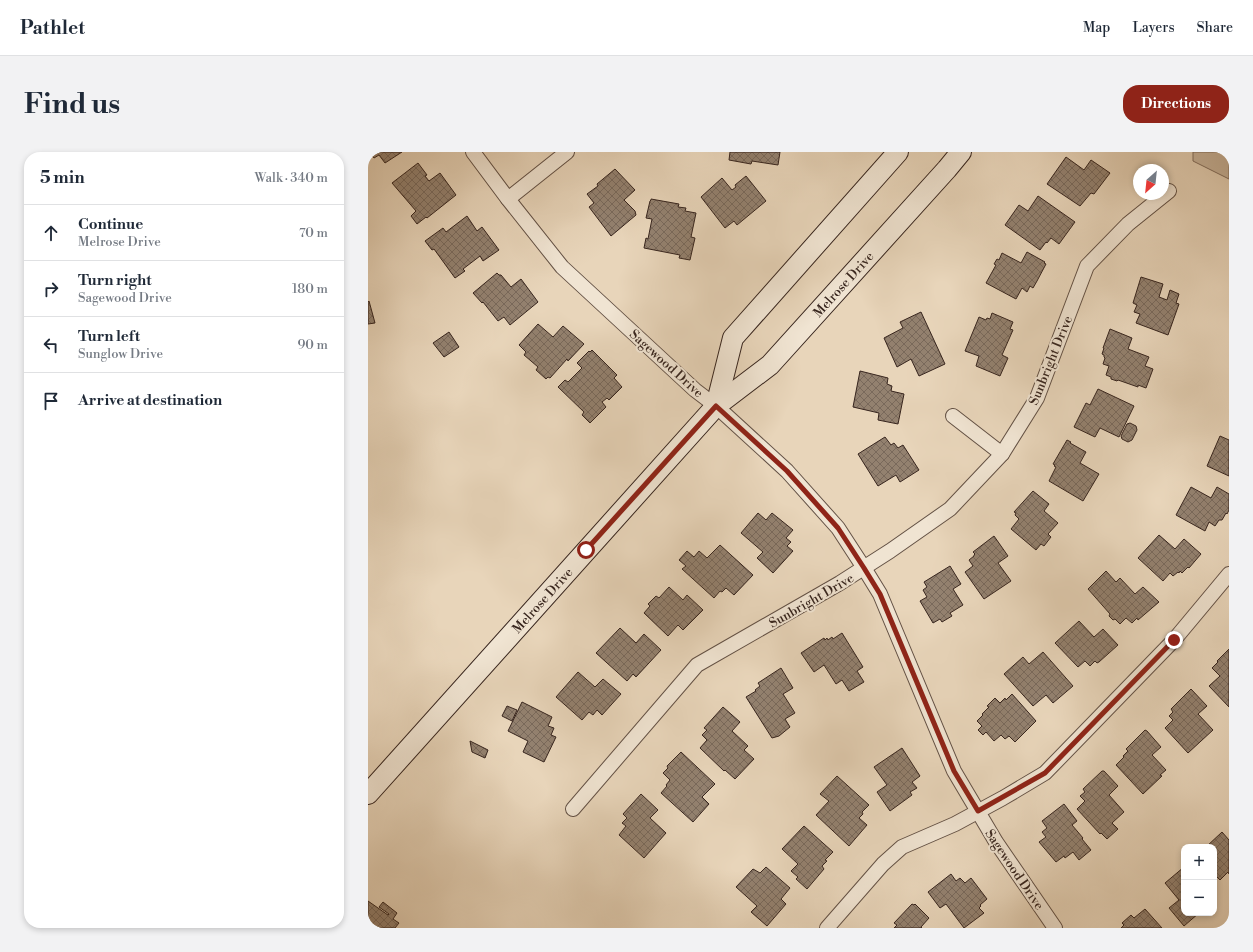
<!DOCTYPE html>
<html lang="en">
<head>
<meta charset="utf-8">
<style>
	body { margin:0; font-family:"Libre Bodoni",serif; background:#f2f2f3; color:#1f2937 }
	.controls { position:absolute; right:12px; bottom:12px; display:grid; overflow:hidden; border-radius:8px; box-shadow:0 2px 6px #0003 }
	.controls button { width:36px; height:36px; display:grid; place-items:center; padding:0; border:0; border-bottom:1px solid #e0e1e3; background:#fff; color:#1f2937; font:20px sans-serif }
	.compass { position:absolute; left:765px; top:12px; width:36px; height:36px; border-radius:50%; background:#fff; box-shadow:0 2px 6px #0003; rotate:207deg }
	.stop { position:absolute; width:12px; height:12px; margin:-9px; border:3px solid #8f2418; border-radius:50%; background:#fff }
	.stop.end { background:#8f2418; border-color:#fff; box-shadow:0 1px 4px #0008 }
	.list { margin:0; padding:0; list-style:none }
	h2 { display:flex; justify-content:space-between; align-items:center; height:52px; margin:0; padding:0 16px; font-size:17px }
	h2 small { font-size:13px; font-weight:400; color:#747a83 }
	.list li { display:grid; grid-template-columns:26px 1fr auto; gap:12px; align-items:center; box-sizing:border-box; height:56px; padding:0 16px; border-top:1px solid #e0e1e3 }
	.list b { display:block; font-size:15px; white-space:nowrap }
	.list p { margin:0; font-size:13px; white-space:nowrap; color:#747a83 }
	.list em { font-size:13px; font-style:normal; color:#747a83 }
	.icon { flex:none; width:22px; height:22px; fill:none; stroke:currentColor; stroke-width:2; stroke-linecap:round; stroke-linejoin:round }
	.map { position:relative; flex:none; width:861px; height:776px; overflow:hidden; border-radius:16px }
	header { display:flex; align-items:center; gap:24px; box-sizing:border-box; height:56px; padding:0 20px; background:#fff; border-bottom:1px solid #e0e1e3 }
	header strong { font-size:19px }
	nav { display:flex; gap:22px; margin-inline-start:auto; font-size:14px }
	.intro { display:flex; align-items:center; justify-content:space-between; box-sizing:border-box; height:96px; padding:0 24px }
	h1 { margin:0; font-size:28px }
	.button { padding:10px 18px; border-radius:16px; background:#8f2418; color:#fff; font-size:14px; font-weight:700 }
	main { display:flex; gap:24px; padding:0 24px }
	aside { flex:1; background:#fff; border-radius:16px; box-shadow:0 2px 6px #0003 }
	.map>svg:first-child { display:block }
	.grass { fill:#cab79f; stroke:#806e5e }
	.building { fill:url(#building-cross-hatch); stroke:#37251e }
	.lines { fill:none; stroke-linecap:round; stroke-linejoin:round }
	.street-casing { stroke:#635145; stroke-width:16 }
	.secondary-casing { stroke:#37251e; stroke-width:22 }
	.street { stroke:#f0e4d2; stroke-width:14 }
	.secondary { stroke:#f0e4d2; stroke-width:20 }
	.route { stroke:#8f2418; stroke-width:5 }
	.labels { text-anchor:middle; stroke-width:4; stroke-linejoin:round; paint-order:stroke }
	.street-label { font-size:13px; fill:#37251e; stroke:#f0e4d2 }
</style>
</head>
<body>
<header>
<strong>Pathlet</strong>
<nav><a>Map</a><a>Layers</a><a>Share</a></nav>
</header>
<div class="intro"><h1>Find us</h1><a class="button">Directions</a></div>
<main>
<aside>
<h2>5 min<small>Walk · 340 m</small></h2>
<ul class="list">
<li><svg class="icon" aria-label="ahead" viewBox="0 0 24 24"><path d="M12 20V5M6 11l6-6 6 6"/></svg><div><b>Continue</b><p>Melrose Drive</p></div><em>70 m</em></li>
<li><svg class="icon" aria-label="right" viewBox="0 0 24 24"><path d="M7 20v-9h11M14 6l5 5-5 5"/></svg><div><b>Turn right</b><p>Sagewood Drive</p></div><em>180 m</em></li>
<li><svg class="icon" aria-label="left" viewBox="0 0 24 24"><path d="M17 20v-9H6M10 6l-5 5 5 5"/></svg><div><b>Turn left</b><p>Sunglow Drive</p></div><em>90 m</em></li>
<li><svg class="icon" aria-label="arrive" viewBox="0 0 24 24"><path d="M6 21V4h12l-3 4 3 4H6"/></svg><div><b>Arrive at destination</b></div></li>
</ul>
</aside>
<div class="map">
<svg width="861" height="776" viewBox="0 0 861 776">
	<defs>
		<pattern id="building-cross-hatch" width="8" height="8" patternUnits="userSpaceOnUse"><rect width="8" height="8" fill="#93816f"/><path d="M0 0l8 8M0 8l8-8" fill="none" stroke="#79695b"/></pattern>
	</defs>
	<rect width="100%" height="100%" fill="#e8d5ba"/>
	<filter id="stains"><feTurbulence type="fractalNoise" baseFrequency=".005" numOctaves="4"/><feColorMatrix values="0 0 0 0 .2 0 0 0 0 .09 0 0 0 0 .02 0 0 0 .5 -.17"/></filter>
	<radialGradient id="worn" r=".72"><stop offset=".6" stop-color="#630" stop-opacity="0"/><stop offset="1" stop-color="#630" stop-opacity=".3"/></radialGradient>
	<path class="grass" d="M825,0h36v27l-36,-18z"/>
	<g class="building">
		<path d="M1,0h33l-17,11 -6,-8 -5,3z"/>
		<path d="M362,0h50l-2,13 -26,-4 -1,3 -22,-4z"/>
		<path d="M698,5l18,13 7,-10 19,13 -16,21 -3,-1 -11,13 -33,-22z"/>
		<path d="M50,11l9,12 -2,1 4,5 11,-8 16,22 -29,23 -1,-1 -9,7 -6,-8 5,-5 -24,-28z"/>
		<path d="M247,17l20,21 -11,10 11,11 1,4 -25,21 -22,-29 5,-4 -7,-9 11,-8 -1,-2z"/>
		<path d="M378,24l20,25 -29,24 -3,-4 -9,7 -24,-31 21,-19 10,12 4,-3 -1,-2z"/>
		<path d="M670,44l37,26 -16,22 -8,-6 -4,5 -1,-1 -6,8 -35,-25 14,-20 9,6z"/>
		<path d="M283,47l28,5 -1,3 8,1 -1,3 11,2 -5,24 4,1 -5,22 -11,-2 1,-3 -36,-7 2,-10 2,1 4,-20 -6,-1 4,-17 1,-1z"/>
		<path d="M99,64l10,15 5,-4 17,23 -16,11 -3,-5 -17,13 2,2 -10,7 -21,-29 -2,1 -7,-9 18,-13 3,4z"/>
		<path d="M659,100l18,10 -1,1 2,1 -9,17 -4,7 -3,-2 -3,6 -5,-4 -6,11 -30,-16 10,-18 -2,-1 3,-5 2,1 3,-7 19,10z"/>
		<path d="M129,121l2,2h2l10,12 10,-8 17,23 -28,23 -6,-8 -6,4 -15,-19 -1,1 -9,-10z"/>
		<path d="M773,125l22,7 -4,13 8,3 3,-10 9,4 -3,9 3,1 -11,31 -32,-12 4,-9 -6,-2 3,-7 -4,-2z"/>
		<path d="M1,149l6,22 -7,1v-22z"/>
		<path d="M553,160l24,52 -26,12 -8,-17 -14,8 -13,-29 19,-10 -3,-6z"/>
		<path d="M624,161l21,9 -3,7 3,1 -11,25 6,3 -8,18 -24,-10 3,-10 -14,-5 14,-34 7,3 1,-2 3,1z"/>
		<path d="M170,172l15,13 10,-11 21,18 -16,17 -1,-2 -17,19 -2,-1 -2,2 -10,-9 2,-3 -14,-12 2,-3 -7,-7z"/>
		<path d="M742,177l22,9 -4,11 21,8 -4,9 8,3 -7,19 -8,-3v2l-20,-7 -1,1 -6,-2v-2l-5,-2 3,-9 -6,-2 2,-6 -1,-1v-2l-2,-1 2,-6h-1z"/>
		<path d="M81,180l10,15 -15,10 -11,-14z"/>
		<path d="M224,198l25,25 -3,3 8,9 -13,13 -2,-2 -5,4 4,5 -16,16 -8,-8 2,-3 -26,-25 7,-7 3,2 14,-14 -5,-5 12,-12 1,1z"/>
		<path d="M492,219l28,7 -1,6 5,2 -1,5 13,3 -6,30 -20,-4 1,-7 -26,-6z"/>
		<path d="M730,237l36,17 -15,31 -19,-9 -5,9 -21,-10 12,-24 4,2z"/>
		<path d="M762,271l6,3 1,4 -5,10 -4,2 -6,-3 -1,-3 6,-12z"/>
		<path d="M852,284l9,4v36l-22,-10z"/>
		<path d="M517,285l6,8 3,-2 4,5 5,-3 16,25 -19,12 -4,-7 -18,11 -20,-32z"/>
		<path d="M699,288l4,2 -1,1 16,9 -6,11 19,11 -16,27 -34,-20 7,-14 -2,-1 1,-1 -2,-1z"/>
		<path d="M823,335l20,11 6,-11 12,7v16l-2,4 -1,-1 -4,7h-3l-4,6 -6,-4 -4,9 -29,-16z"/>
		<path d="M665,339l16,13 -5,7 14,12 -10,11 3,3 -7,9 -3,-2 -5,6 -25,-21 8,-10 -4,-4 1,-2 -2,-1z"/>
		<path d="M390,361l8,7 6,-7 21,17 -7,8 5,4 -4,4 6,5 -20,22 -16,-15 6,-6 -22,-19z"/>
		<path d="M791,383l16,14 9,-10 17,15 -12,14 -1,-1 -6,6 -2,-2 -1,2 -1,-1 -5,4 -3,-3 -7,8 -25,-23z"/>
		<path d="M626,384l14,20 -10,7 13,18 -27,18 -19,-27 8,-6 -4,-6 5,-4v-1l1,-1 -2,-2z"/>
		<path d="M352,393l33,30 -19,20 -8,-7 -4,4 -2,-1 -6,7 -32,-29 4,-3 -7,-6 8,-9 7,6 5,-6 8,7z"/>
		<path d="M582,414l11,18 -8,5 10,16 -13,8 2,3 -10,6 -2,-3 -7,4 -13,-22 7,-4 -4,-7 4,-3 -3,-5z"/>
		<path d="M738,419l10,11 4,-4 15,16 8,-7 16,15 -21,18 -1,-2 -5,5 -6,-5 -6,6 -5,-5 -2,1 -4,-4 1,-2 -22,-25z"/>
		<path d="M301,435l14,13 4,-5 16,15 -20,20 -5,-5 -10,11 -24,-23 6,-7 -2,-2 8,-8 3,2z"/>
		<path d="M711,469l15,16 9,-8 15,16 -19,17 -2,1 -2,-2 -5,5 -5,-5 -7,6 -23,-24z"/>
		<path d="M252,476l16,15 8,-9 17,16 -25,27 -3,-3 -6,7 -31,-28z"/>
		<path d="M474,481l21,34 -6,4 7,11 -15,9 -7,-11 -6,4 -12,-19 -10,7 -13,-19 23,-15 1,2 2,-2 1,2 4,-3 1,2z"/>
		<path d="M861,497v58l-20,-21 11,-10 -8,-8 6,-6 -1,-1z"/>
		<path d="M675,500l30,34 -20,17 -7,-8 -13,11 -29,-32 19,-17 6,7z"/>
		<path d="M413,516l12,20 -10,6 12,19 -10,6 5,8 -11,9 -7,2 -26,-41 10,-6 -1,-1 5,-4 -2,-3z"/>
		<path d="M210,520l17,15 8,-8 18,15 -19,21 -5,-5 -4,5 -4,-3 -7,8 -26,-23z"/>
		<path d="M823,537l16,17 -9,8 15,16 -25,23 -23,-25 8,-8 -4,-4 4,-4 -2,-3z"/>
		<path d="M644,542l24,27 -21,21 -6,-6 -4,3 -4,-4 -7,6 -8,-9 -3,3 -5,-5 4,-4 -5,-5 6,-6 -1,-1 7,-7 -2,-1 8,-8 5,5 5,-5 1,2z"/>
		<path d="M154,550l30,15 -4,9 6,2 -3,7 5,2 -12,25 -21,-10 5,-11 -20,-10z"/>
		<path d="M139,554l10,4 -5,11 -10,-5z"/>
		<path d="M355,555l17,15 -8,9 16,15 -4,4 10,9 -19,20 -10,-9 -1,1 -24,-23 7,-8 -5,-5 5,-5 -3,-2z"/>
		<path d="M777,578l2,1 14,16 -9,8 14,15 -6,5 2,1 -19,18 -27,-29 8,-8 -1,-1 5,-5 -2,-2z"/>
		<path d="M102,589l18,9 -3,8 -13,-6z"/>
		<path d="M534,596l18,28 -8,6 5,6 -7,4 2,3 -22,16 -13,-19 10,-7 -13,-18z"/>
		<path d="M313,600l34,32 -13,13 7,7 -16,18 -32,-29 6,-7 -1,-1 4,-5 -7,-7 5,-5 -1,-2z"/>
		<path d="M734,619h2l14,15 -9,9 15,17 -12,11 6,6 -11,10 -6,-6 -1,1 -23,-25 8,-8 -5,-5 5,-4 -2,-3z"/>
		<path d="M469,624l32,29 -7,7 1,2 -4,4 8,7 -18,21 -33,-31 13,-14 -9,-7z"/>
		<path d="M273,642l17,16 -8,8 16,15 -22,25 -25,-23 7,-9 -4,-3 5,-5 -4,-4z"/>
		<path d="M696,652l13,17 -5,4 11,13 -1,1 9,11 -12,10 -6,-8 -8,6 -1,-2 -8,6 -17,-20 7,-5 -4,-5 5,-4 -5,-7z"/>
		<path d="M436,674l29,26 -8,8 2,1 -5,5 2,3 -17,20 -11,-10 2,-2 -7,-6 7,-7 -16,-15z"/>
		<path d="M854,680l7,8v34l-1,-2 -8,8 -6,-6v-27h-8z"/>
		<path d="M398,715l24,21 -9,11 5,5 -19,22 -16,-14 6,-6 -21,-19 17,-18 7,4z"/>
		<path d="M816,715v46h15l-15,13 -15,-18 10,-8 -14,-17z"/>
		<path d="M583,722l5,7 4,-3 5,5 6,-5 16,21 -7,6 1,1 -2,2 5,5 -20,15 -18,-24 -6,4 -12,-16z"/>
		<path d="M0,749l20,14 1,-1 -10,-7 4,-5 14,11 -4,6 6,4 -4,5h-27z"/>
		<path d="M544,752l2,1 1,-1 14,14 -8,9 1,1h-28l3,-3 -3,-2z"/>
		<path d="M777,757l17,19h-41l3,-3 -2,-2 9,-8 3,3z"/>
	</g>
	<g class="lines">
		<g class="street-casing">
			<g id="street">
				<path d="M105,0l35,47 54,68 133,123 21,16 71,65 51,57 26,40 16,26 74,177 42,71 59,86"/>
				<path d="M140,47l59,-47"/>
				<path d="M585,264l49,38"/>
				<path d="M205,657l124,-144 143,-82 50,-32 60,-42 52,-55 35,-56 50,-132 41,-42 41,-33"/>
				<path d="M459,776l56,-64 19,-17 53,-23 48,-26 42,-25 129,-133 55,-66"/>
			</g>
		</g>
		<g class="secondary-casing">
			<g id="secondary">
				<path d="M348,254l17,-68 165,-186"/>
				<path d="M0,642l348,-388 54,-41 177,-196 14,-17"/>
			</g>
		</g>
		<use href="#street" class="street"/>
		<use href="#secondary" class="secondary"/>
	</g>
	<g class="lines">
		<path class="route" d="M218,398l130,-144 71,65 51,57 26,40 16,26 74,177 24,40 67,-38 129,-133"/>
	</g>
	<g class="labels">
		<g class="street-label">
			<text transform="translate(475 132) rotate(-48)" y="5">Melrose Drive</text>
			<text transform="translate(682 208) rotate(-68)" y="5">Sunbright Drive</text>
			<text transform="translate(299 211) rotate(42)" y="5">Sagewood Drive</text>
			<text transform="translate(174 448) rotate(-48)" y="5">Melrose Drive</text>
			<text transform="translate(443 448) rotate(-30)" y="5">Sunbright Drive</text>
			<text transform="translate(647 717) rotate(56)" y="5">Sagewood Drive</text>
		</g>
	</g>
	<rect width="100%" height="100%" filter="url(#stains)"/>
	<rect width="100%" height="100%" fill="url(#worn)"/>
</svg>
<div class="controls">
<button>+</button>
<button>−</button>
</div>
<svg class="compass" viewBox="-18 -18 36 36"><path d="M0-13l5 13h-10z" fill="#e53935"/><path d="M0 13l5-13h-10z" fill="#747a83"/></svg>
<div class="stop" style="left:218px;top:398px"></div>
<div class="stop end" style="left:806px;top:488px"></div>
</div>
</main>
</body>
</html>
